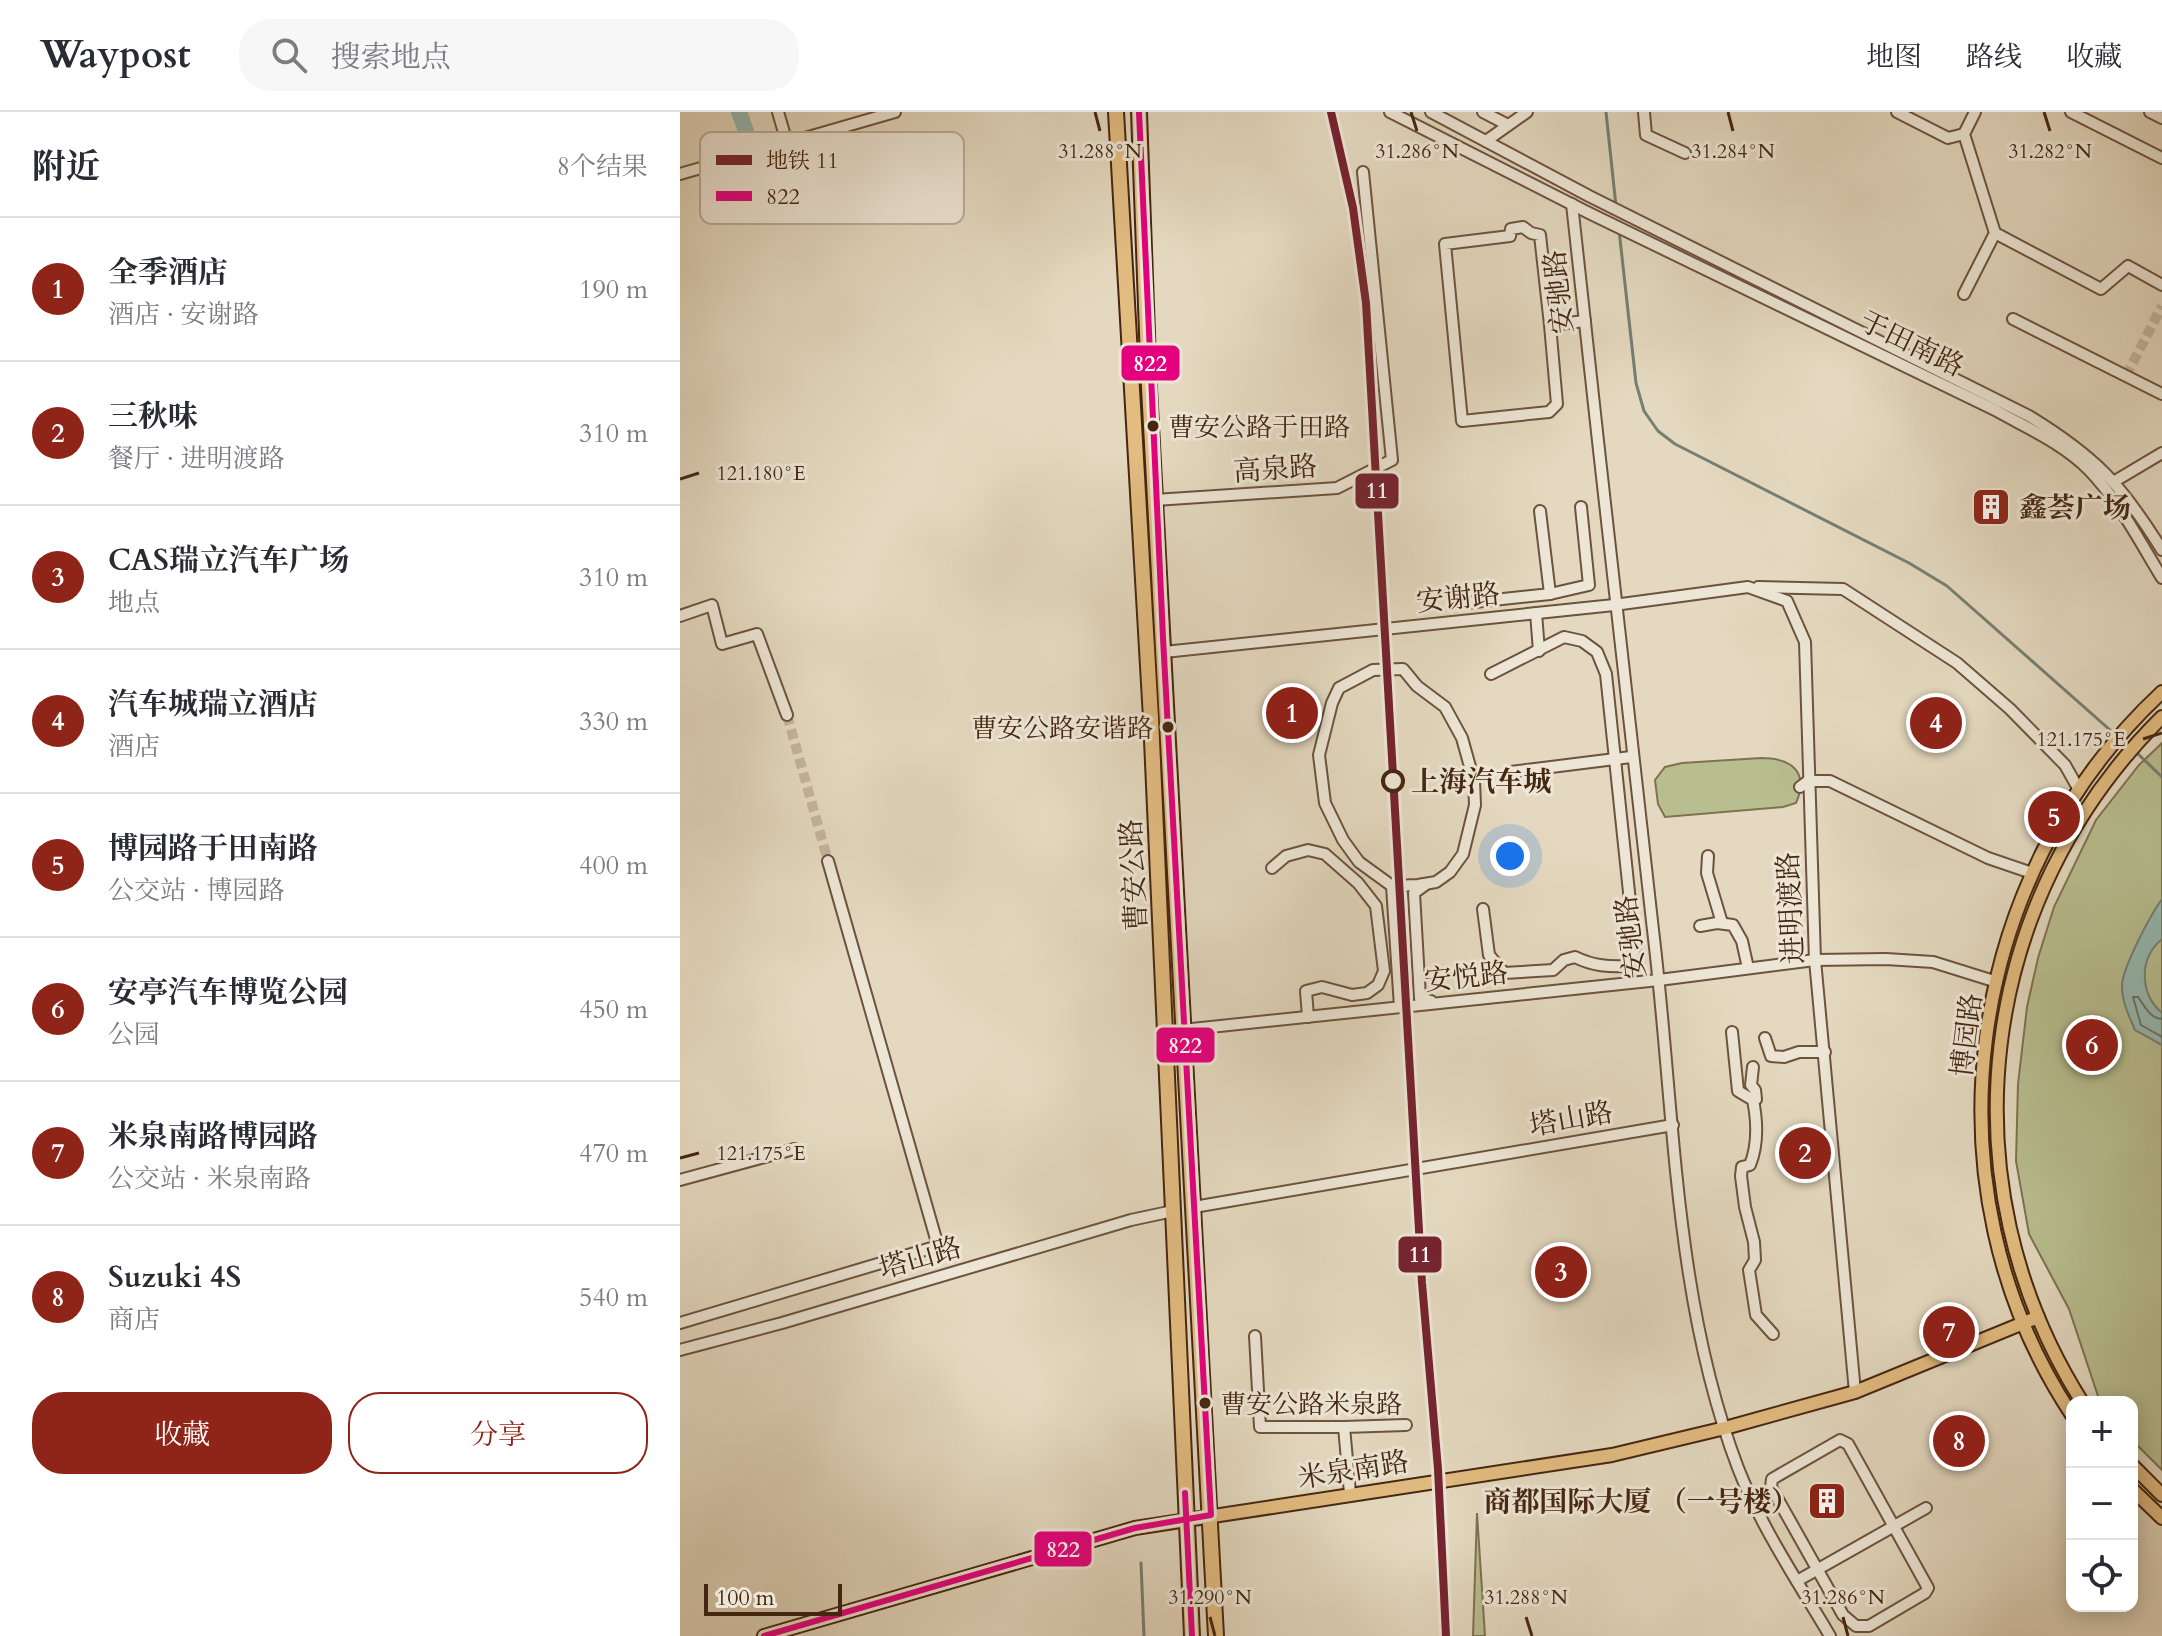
<!DOCTYPE html>
<html lang="zh">
<head>
<meta charset="utf-8">
<style>
	body { margin:0; font-family:Cardo,"Noto Serif SC",serif; background:#f7f7f7; color:#2b2b33 }
	.controls { position:absolute; right:24px; bottom:24px; display:grid; overflow:hidden; border-radius:16px; box-shadow:0 4px 20px #0003 }
	.controls button { width:72px; height:72px; display:grid; place-items:center; padding:0; border:0; border-bottom:2px solid #e1e1e2; background:#fff; color:#2b2b33; font:40px sans-serif }
	.scale { position:absolute; left:24px; bottom:20px; width:138px; box-sizing:border-box; padding-left:8px; border:4px solid #452611; border-top:0; font-size:22px; line-height:28px; white-space:nowrap; color:#452611; -webkit-text-stroke:6px #ede6d6; paint-order:stroke }
	.you { position:absolute; left:830px; top:744px; width:28px; height:28px; margin:-20px; border:6px solid #fff; border-radius:50%; background:#1a73e8; box-shadow:0 0 0 12px #1a73e833 }
	.badge { display:grid; place-items:center; width:52px; height:52px; border-radius:50%; background:#8f2418; color:#fff; font-size:26px; font-weight:700 }
	.pin { position:absolute; translate:-50% -50%; border:4px solid #fff; box-shadow:0 2px 8px #0006 }
	.list { margin:0; padding:0; list-style:none }
	h2 { display:flex; justify-content:space-between; align-items:center; height:104px; margin:0; padding:0 32px; font-size:34px }
	h2 small { font-size:26px; font-weight:400; color:#7c7c81 }
	.list li { display:grid; grid-template-columns:52px 1fr auto; gap:24px; align-items:center; box-sizing:border-box; height:144px; padding:0 32px; border-top:2px solid #e1e1e2 }
	.list b { display:block; font-size:30px; white-space:nowrap }
	.list p { margin:0; font-size:26px; white-space:nowrap; color:#7c7c81 }
	.list em { font-size:26px; font-style:normal; color:#7c7c81 }
	.actions { display:flex; gap:16px; padding:24px 32px }
	.actions a { flex:1; padding:18px 0; border:2px solid #8f2418; border-radius:32px; text-align:center; font-size:28px; color:#8f2418 }
	.actions .main { background:#8f2418; color:#fff }
	.icon { flex:none; width:44px; height:44px; fill:none; stroke:currentColor; stroke-width:2; stroke-linecap:round; stroke-linejoin:round }
	.map { position:relative; flex:none; width:1482px; height:1524px; overflow:hidden }
	header { display:flex; align-items:center; gap:48px; box-sizing:border-box; height:112px; padding:0 40px; background:#fff; border-bottom:2px solid #e1e1e2 }
	header strong { font-size:38px }
	nav { display:flex; gap:44px; margin-inline-start:auto; font-size:28px }
	.search { width:560px; height:72px; background:#f7f7f7; display:flex; align-items:center; gap:20px; box-sizing:border-box; padding:0 28px; border-radius:32px; color:#7c7c81; font-size:30px }
	main { display:flex }
	aside { flex:1; background:#fff }
	.map>svg:first-child { display:block }
	.green { fill:#b8be90; stroke:#7e7250; stroke-width:2 }
	.water { fill:#95bab2; stroke:#757f72; stroke-width:2 }
	.lines { fill:none; stroke-linecap:round; stroke-linejoin:round }
	.shore { stroke:#6d7062; stroke-width:2 }
	.stream { stroke:#757f72; stroke-width:3 }
	.river { stroke:#95bab2; stroke-width:16 }
	.minor-tunnel { stroke:#c4b59d; stroke-width:10; stroke-dasharray:10 5; stroke-linecap:butt }
	.minor-casing { stroke:#6d533d; stroke-width:14 }
	.major-casing { stroke:#452611; stroke-width:16 }
	.highway-casing { stroke:#452611; stroke-width:18 }
	.minor { stroke:#ede6d6; stroke-width:10 }
	.major { stroke:#e2bc80; stroke-width:12 }
	.highway { stroke:#e2bc80; stroke-width:14 }
	.rail { stroke:#452611; stroke-width:3; stroke-dasharray:14 14; stroke-linecap:butt }
	.bus-1-casing { stroke:#ede6d6; stroke-width:12 }
	.bus-1 { stroke:#e5007d; stroke-width:6 }
	.metro-1-casing { stroke:#ede6d6; stroke-width:14 }
	.metro-1 { stroke:#76232f; stroke-width:8 }
	.ticks { fill:none; stroke:#452611; stroke-width:3 }
	.bus-dot { fill:#452611; stroke:#ede6d6; stroke-width:3 }
	.stop-dot { fill:#ede6d6; stroke:#452611; stroke-width:4 }
	.labels { text-anchor:middle; stroke-width:6; stroke-linejoin:round; paint-order:stroke }
	.bus-label { font-size:26px; fill:#452611; stroke:#ede6d6; text-anchor:start }
	.street-label { font-size:28px; fill:#452611; stroke:#ede6d6 }
	.poi-label { font-size:28px; font-weight:bold; fill:#452611; stroke:#ede6d6; text-anchor:start }
	.stop-label { font-size:28px; font-weight:bold; fill:#452611; stroke:#ede6d6; text-anchor:start }
	.key { fill:#ede6d6; stroke:#bbac9b; stroke-width:2 }
	.key-label { font-size:22px; fill:#452611 }
	.ticks-label { font-size:20px; text-anchor:middle; fill:#452611; stroke:#ede6d6; stroke-width:6; stroke-linejoin:round; paint-order:stroke }
	.line-badge { stroke:#ede6d6; stroke-width:3 }
	.badge-label { font-size:22px; text-anchor:middle; font-weight:bold; fill:#fff }
</style>
</head>
<body>
<header>
<strong>Waypost</strong>
<div class="search"><svg class="icon" aria-label="search" viewBox="0 0 24 24"><circle cx="10" cy="10" r="6"/><path d="M15 15l6 6"/></svg>搜索地点</div>
<nav><a>地图</a><a>路线</a><a>收藏</a></nav>
</header>
<main>
<aside>
<h2>附近<small>8个结果</small></h2>
<ul class="list">
<li><span class="badge">1</span><div><b>全季酒店</b><p>酒店 · 安谢路</p></div><em>190 m</em></li>
<li><span class="badge">2</span><div><b>三秋味</b><p>餐厅 · 进明渡路</p></div><em>310 m</em></li>
<li><span class="badge">3</span><div><b>CAS瑞立汽车广场</b><p>地点</p></div><em>310 m</em></li>
<li><span class="badge">4</span><div><b>汽车城瑞立酒店</b><p>酒店</p></div><em>330 m</em></li>
<li><span class="badge">5</span><div><b>博园路于田南路</b><p>公交站 · 博园路</p></div><em>400 m</em></li>
<li><span class="badge">6</span><div><b>安亭汽车博览公园</b><p>公园</p></div><em>450 m</em></li>
<li><span class="badge">7</span><div><b>米泉南路博园路</b><p>公交站 · 米泉南路</p></div><em>470 m</em></li>
<li><span class="badge">8</span><div><b>Suzuki 4S</b><p>商店</p></div><em>540 m</em></li>
</ul>
<div class="actions"><a class="main">收藏</a><a>分享</a></div>
</aside>
<div class="map">
<svg width="1482" height="1524" viewBox="0 0 1482 1524">
	<rect width="100%" height="100%" fill="#e4d9c0"/>
	<filter id="stains"><feTurbulence type="fractalNoise" baseFrequency=".0025" numOctaves="4"/><feColorMatrix values="0 0 0 0 .2 0 0 0 0 .09 0 0 0 0 .02 0 0 0 .5 -.17"/></filter>
	<radialGradient id="worn" r=".72"><stop offset=".6" stop-color="#630" stop-opacity="0"/><stop offset="1" stop-color="#630" stop-opacity=".3"/></radialGradient>
	<g class="green">
		<path d="M1482,631v727l-30,-30v-38h-32l-31,-93 -40,-75 -13,-73 2,-77 9,-77 11,-49 16,-51 42,-87 43,-55z"/>
		<path d="M1081,646c29,0 49,13 35,45l-13,4 -118,10 -7,-13 -3,-24 10,-13 17,-4z"/>
		<path d="M797,1401l8,123h-12z"/>
	</g>
	<path class="water" d="M1482,787v40c-24,20 -22,55 0,74v32l-27,-15c-6,-14 -13,-28 -13,-43 -1,-17 29,-73 40,-88z"/>
	<g class="lines">
		<path class="shore" d="M1482,907c-13,-1 -17,-13 -24,-22h-5l8,28 21,12"/>
		<g class="stream">
			<path d="M926,0l10,94"/>
			<path d="M939,118l17,153 8,28 14,20 17,13 234,119 38,23 171,151"/>
			<path d="M1456,640l26,25"/>
			<path d="M461,1451l3,73"/>
		</g>
		<path class="river" d="M59,0l7,19"/>
		<g class="minor-tunnel">
			<path d="M1446,264l36,-70"/>
			<path d="M107,603l41,146"/>
		</g>
		<g class="minor-casing">
			<g id="minor">
				<path d="M98,0l9,31"/>
				<path d="M710,0l201,102 404,196c32,18 69,34 94,60 30,31 51,72 73,108"/>
				<path d="M751,0l158,84 440,220c67,41 92,68 133,134"/>
				<path d="M803,0l25,13"/>
				<path d="M964,0l2,23 39,18"/>
				<path d="M1217,0l51,26 16,-4"/>
				<path d="M1391,0l91,46"/>
				<path d="M1470,0l12,6"/>
				<path d="M806,29l41,-29"/>
				<path d="M0,62l215,-62"/>
				<path d="M892,92c27,242 52,484 81,726 22,180 20,367 85,538 23,59 60,114 92,168"/>
				<path d="M1315,121l106,56 27,-23 34,19"/>
				<path d="M1284,182l31,-61 -31,-99 11,-22"/>
				<path d="M1333,207l149,75"/>
				<path d="M870,213l-10,-90 -9,-2 -8,-6 -12,2 -1,7 -65,8 17,177 87,-9 8,-8 -7,-79 35,-4"/>
				<path d="M1435,369l47,-28"/>
				<path d="M475,388l182,-12 55,-28 -29,-288"/>
				<path d="M1078,475l85,2 114,74 53,46 55,56 13,23"/>
				<path d="M870,482l39,-9 -8,-78"/>
				<path d="M785,491l85,-9 -10,-83"/>
				<path d="M856,501l3,38"/>
				<path d="M0,504l32,-11 10,39 35,-10 30,81"/>
				<path d="M484,540l450,-47 134,-18 39,14 18,41 10,318 40,432"/>
				<path d="M831,660l120,-15"/>
				<path d="M1120,675l8,-6h22l158,77 44,15"/>
				<path d="M1028,744l-1,17 15,50"/>
				<path d="M592,756l14,-12 22,-6 17,4 33,29 18,23 8,65 -6,14 -11,8 -15,2 -30,-8 -16,4 2,26"/>
				<path d="M745,773l-11,8 6,105 11,3"/>
				<path d="M712,774l26,-1 18,-3 14,-10 13,-18 12,-49 -1,-24 -12,-43 -17,-31 -28,-21 -14,-17 -30,1 -34,18 -7,15 -13,52 6,48 18,37 16,22 33,24 8,121"/>
				<path d="M803,797l6,46 15,18 49,-3 11,-10 11,-3c18,9 34,10 54,9l6,-17 -29,-275 -9,-22 -15,-11 -18,-4 -73,37"/>
				<path d="M1020,814l17,-3 16,2 9,16 6,27"/>
				<path d="M502,918l477,-50 156,-20 71,-1 47,3 64,20"/>
				<path d="M1052,920l6,59 15,9c4,20 5,45 -3,65l-8,2 -1,9 4,31 9,35 1,18 -6,10 7,45 17,19"/>
				<path d="M1085,926l6,18 13,1 15,-5h26"/>
				<path d="M1073,988l3,-1 -1,-9 -4,-5 2,-18"/>
				<path d="M0,1068l114,-31"/>
				<path d="M514,1095l479,-82"/>
				<path d="M0,1211l258,-77 -110,-385"/>
				<path d="M575,1224l5,91h84l6,66"/>
				<path d="M0,1238l102,-27 349,-103 42,-9"/>
				<path d="M664,1315l62,-2"/>
				<path d="M1160,1328l8,4 80,144 -3,5 -56,33h-13l-13,-11 -72,-128 1,-8z"/>
				<path d="M1117,1469l129,-73"/>
			</g>
		</g>
		<g class="major-casing">
			<g id="major">
				<path d="M1402,1290c-139,-220 -105,-502 80,-685"/>
				<path d="M1392,1303c-151,-227 -108,-539 90,-723"/>
				<path d="M1452,1353l30,30"/>
				<path d="M1452,1377l30,29"/>
				<path d="M84,1524l371,-108 477,-73 113,-27 130,-36 183,-75"/>
			</g>
		</g>
		<g class="highway-casing">
			<g id="highway">
				<path d="M436,0l35,606 41,918"/>
				<path d="M459,0l10,276 67,1248"/>
			</g>
		</g>
		<use href="#minor" class="minor"/>
		<use href="#major" class="major"/>
		<use href="#highway" class="highway"/>
		<path class="rail" d="M705,552l5,-55"/>
		<g class="bus-1-casing">
			<g id="bus-1">
				<path d="M505,1381l7,143"/>
				<path d="M84,1524l371,-108 76,-13 -48,-877 -24,-526"/>
			</g>
		</g>
		<use href="#bus-1" class="bus-1"/>
		<g class="metro-1-casing">
			<path id="metro-1" d="M651,0l22,96 13,95 56,980 16,186 8,167"/>
		</g>
		<use href="#metro-1" class="metro-1"/>
	</g>
	<path class="ticks" d="M415,0l5,19M731,0l6,19M1048,0l5,19M1364,0l6,19M0,367l19,-6M1463,627l19,-6M0,1046l19,-5M530,1505l5,19M846,1505l6,19M1163,1505l5,19"/>
	<defs>
		<g id="building-square" transform="scale(2)"><rect x="-9" y="-9" width="18" height="18" rx="4" fill="#8f2418" stroke="#ede6d6"/><path d="M-4-6H4V6H1V3H-1V6H-4ZM-2.5-4.3h1.7v1.8h-1.7ZM.8-4.3h1.7v1.8H.8ZM-2.5-1h1.7V.8h-1.7ZM.8-1h1.7V.8H.8Z" fill="#fff"/></g>
	</defs>
	<g fill-rule="evenodd">
		<use href="#building-square" x="1311" y="395"/>
		<use href="#building-square" x="1147" y="1389"/>
	</g>
	<g class="bus-dot">
		<circle cx="473" cy="314" r="7"/>
		<circle cx="488" cy="615" r="7"/>
		<circle cx="525" cy="1291" r="7"/>
	</g>
	<circle class="stop-dot" cx="713" cy="669" r="10"/>
	<g class="labels">
		<g class="bus-label">
			<text x="488" y="324">曹安公路于田路</text>
			<text x="473" y="625" text-anchor="end">曹安公路安谐路</text>
			<text x="540" y="1301">曹安公路米泉路</text>
		</g>
		<g class="street-label">
			<text transform="translate(878 180) rotate(-96)" y="10">安驰路</text>
			<text transform="translate(1232 231) rotate(26)" y="10">于田南路</text>
			<text transform="translate(595 356) rotate(-4)" y="10">高泉路</text>
			<text transform="translate(778 485) rotate(-6)" y="10">安谢路</text>
			<text transform="translate(453 763) rotate(-93)" y="10">曹安公路</text>
			<text transform="translate(1110 796) rotate(-93)" y="10">进明渡路</text>
			<text transform="translate(950 825) rotate(-97)" y="10">安驰路</text>
			<text transform="translate(786 864) rotate(-6)" y="10">安悦路</text>
			<text transform="translate(1286 923) rotate(-83)" y="10">博园路</text>
			<text transform="translate(891 1006) rotate(-10)" y="10">塔山路</text>
			<text transform="translate(240 1145) rotate(-16)" y="10">塔山路</text>
			<text transform="translate(673 1357) rotate(-9)" y="10">米泉南路</text>
		</g>
		<g class="poi-label">
			<text x="1339" y="405">鑫荟广场</text>
			<text x="1119" y="1399" text-anchor="end">商都国际大厦 （一号楼）</text>
		</g>
		<g class="stop-label">
			<text x="731" y="679">上海汽车城</text>
		</g>
	</g>
	<rect x="20" y="20" width="264" height="92" rx="12" class="key"/>
	<rect x="36" y="43" width="36" height="10" fill="#76232f"/>
	<rect x="36" y="79" width="36" height="10" fill="#e5007d"/>
	<g class="key-label">
		<text x="86" y="56">地铁 11</text>
		<text x="86" y="92">822</text>
	</g>
	<g class="ticks-label">
		<text x="420" y="46">31.288°N</text>
		<text x="737" y="46">31.286°N</text>
		<text x="1053" y="46">31.284°N</text>
		<text x="1370" y="46">31.282°N</text>
		<text x="81" y="368">121.180°E</text>
		<text x="1401" y="634">121.175°E</text>
		<text x="81" y="1048">121.175°E</text>
		<text x="530" y="1492">31.290°N</text>
		<text x="846" y="1492">31.288°N</text>
		<text x="1163" y="1492">31.286°N</text>
	</g>
	<g class="line-badge">
		<rect x="440" y="232" width="61" height="38" rx="8" fill="#e5007d"/>
		<rect x="674" y="360" width="46" height="38" rx="8" fill="#76232f"/>
		<rect x="475" y="914" width="61" height="38" rx="8" fill="#e5007d"/>
		<rect x="717" y="1123" width="46" height="39" rx="8" fill="#76232f"/>
		<rect x="353" y="1418" width="60" height="38" rx="8" fill="#e5007d"/>
	</g>
	<g class="badge-label">
		<text x="470" y="259">822</text>
		<text x="697" y="386">11</text>
		<text x="505" y="941">822</text>
		<text x="740" y="1150">11</text>
		<text x="383" y="1445">822</text>
	</g>
	<rect width="100%" height="100%" filter="url(#stains)"/>
	<rect width="100%" height="100%" fill="url(#worn)"/>
</svg>
<div class="controls">
<button>+</button>
<button>−</button>
<button><svg class="icon" aria-label="locate" viewBox="0 0 24 24"><circle cx="12" cy="12" r="6"/><path d="M12 2v4M12 18v4M2 12h4M18 12h4"/></svg></button>
</div>
<div class="scale">100 m</div>
<div class="you"></div>
<div class="pin badge" style="left:612px;top:601px">1</div>
<div class="pin badge" style="left:1125px;top:1041px">2</div>
<div class="pin badge" style="left:881px;top:1160px">3</div>
<div class="pin badge" style="left:1256px;top:611px">4</div>
<div class="pin badge" style="left:1374px;top:705px">5</div>
<div class="pin badge" style="left:1412px;top:933px">6</div>
<div class="pin badge" style="left:1269px;top:1220px">7</div>
<div class="pin badge" style="left:1279px;top:1329px">8</div>
</div>
</main>
</body>
</html>
